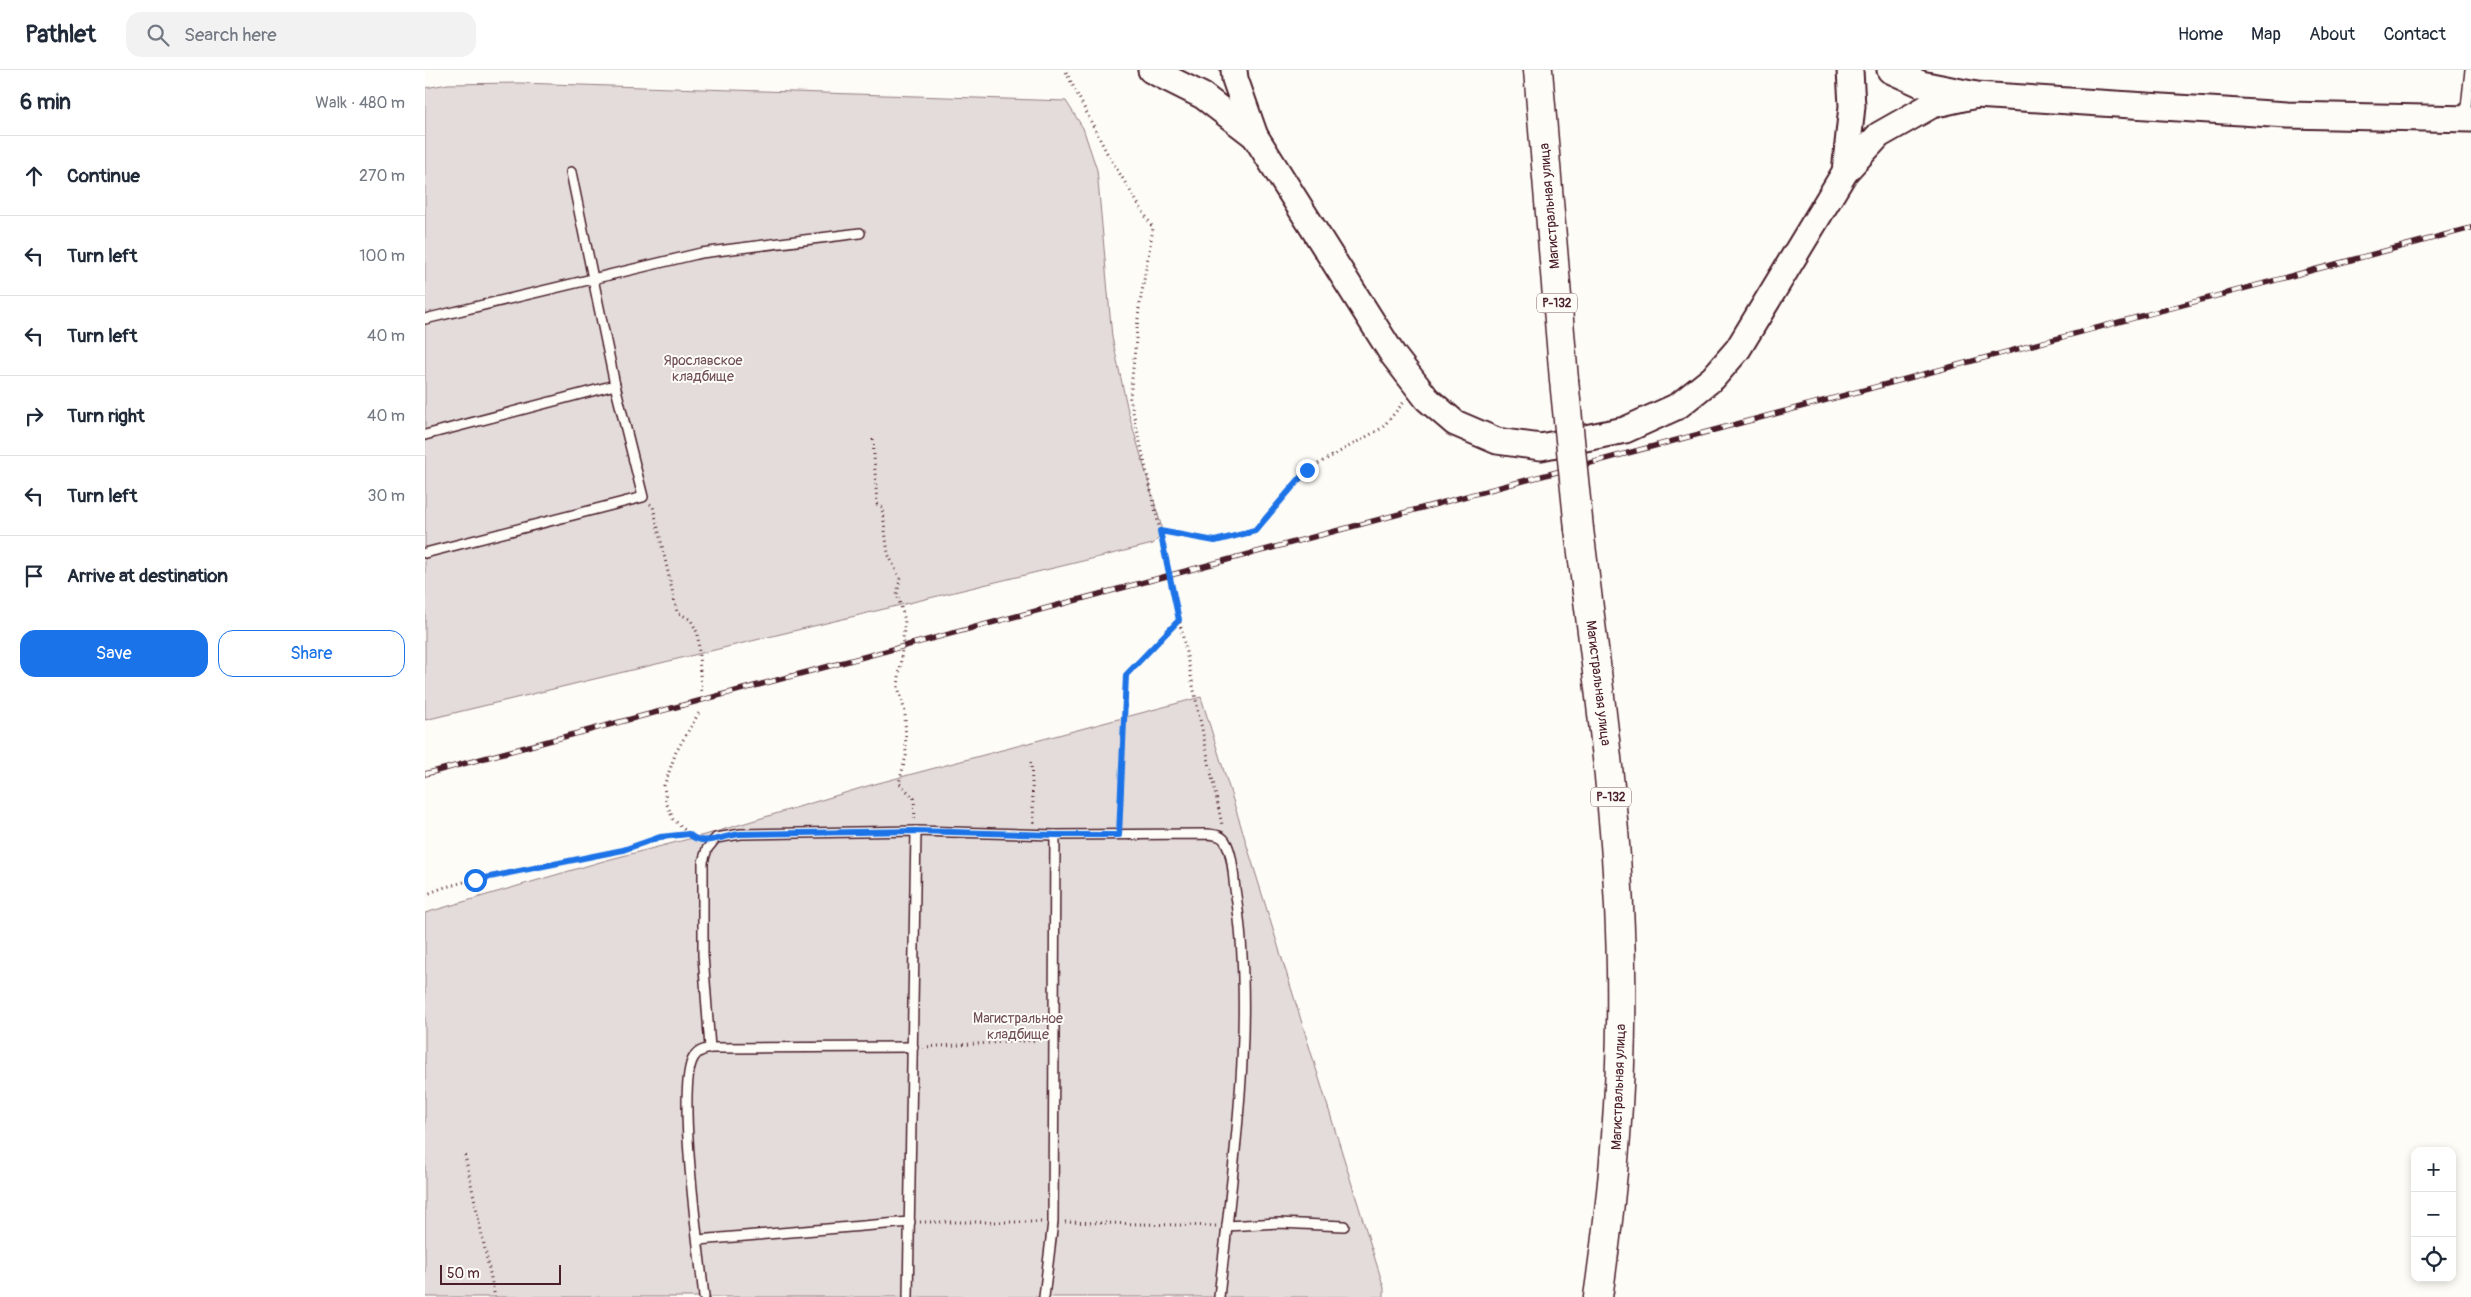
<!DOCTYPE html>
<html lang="en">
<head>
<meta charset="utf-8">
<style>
	body { margin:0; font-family:Pangolin,sans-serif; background:#f2f2f3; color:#1f2937 }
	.controls { position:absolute; right:15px; bottom:15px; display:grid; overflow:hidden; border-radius:10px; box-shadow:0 2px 8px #0003 }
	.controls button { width:45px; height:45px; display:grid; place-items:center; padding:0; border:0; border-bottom:1px solid #e0e1e3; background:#fff; color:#1f2937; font:25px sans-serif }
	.scale { position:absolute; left:15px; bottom:12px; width:121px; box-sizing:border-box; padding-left:5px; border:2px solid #4a1f2b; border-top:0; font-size:14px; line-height:18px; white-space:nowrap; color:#4a1f2b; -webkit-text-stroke:4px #fdfcf7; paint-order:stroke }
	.stop { position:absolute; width:15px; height:15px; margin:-11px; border:4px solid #1a73e8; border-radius:50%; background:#fff }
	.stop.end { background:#1a73e8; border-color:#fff; box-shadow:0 1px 5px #0008 }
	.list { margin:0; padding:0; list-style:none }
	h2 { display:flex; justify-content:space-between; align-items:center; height:65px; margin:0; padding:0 20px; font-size:21px }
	h2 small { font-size:16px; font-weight:400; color:#747a83 }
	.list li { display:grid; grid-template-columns:32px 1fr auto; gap:15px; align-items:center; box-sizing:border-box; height:80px; padding:0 20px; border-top:1px solid #e0e1e3 }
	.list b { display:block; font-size:19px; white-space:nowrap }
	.list em { font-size:16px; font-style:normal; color:#747a83 }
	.actions { display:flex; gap:10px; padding:15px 20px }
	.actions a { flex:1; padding:11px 0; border:1px solid #1a73e8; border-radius:15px; text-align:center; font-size:18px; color:#1a73e8 }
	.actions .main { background:#1a73e8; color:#fff }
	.icon { flex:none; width:28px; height:28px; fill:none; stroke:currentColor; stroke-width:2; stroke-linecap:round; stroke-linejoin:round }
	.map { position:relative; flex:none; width:2046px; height:1227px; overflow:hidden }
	header { display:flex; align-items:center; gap:30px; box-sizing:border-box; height:70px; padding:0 25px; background:#fff; border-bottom:1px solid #e0e1e3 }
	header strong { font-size:24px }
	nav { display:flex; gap:28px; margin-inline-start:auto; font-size:18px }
	.search { width:350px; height:45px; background:#f2f2f3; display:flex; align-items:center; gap:12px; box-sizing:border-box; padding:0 18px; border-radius:15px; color:#747a83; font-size:19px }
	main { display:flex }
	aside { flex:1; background:#fff }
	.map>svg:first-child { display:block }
	.green { fill:#e3dcda; stroke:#967e82 }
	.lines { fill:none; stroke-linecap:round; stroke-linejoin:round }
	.service-casing { stroke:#4a1f2b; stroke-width:12 }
	.secondary-casing { stroke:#4a1f2b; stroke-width:29 }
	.trunk-casing { stroke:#4a1f2b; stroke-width:31 }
	.path { stroke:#4a1f2b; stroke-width:3; stroke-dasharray:1 4; stroke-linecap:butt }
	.service { stroke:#fdfcf7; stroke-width:9 }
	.secondary { stroke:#fdfcf7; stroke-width:25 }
	.trunk { stroke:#fdfcf7; stroke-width:28 }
	.rail-casing { stroke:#4a1f2b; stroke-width:5.5 }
	.rail { stroke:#fdfcf7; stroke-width:4; stroke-dasharray:11; stroke-linecap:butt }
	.trunk-bridge-casing { stroke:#4a1f2b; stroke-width:31; stroke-linecap:butt }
	.trunk-bridge { stroke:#fdfcf7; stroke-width:28 }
	.route { stroke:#1a73e8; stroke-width:6 }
	.labels { text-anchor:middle; stroke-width:4; stroke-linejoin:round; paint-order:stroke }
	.shield { fill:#fdfcf7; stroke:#806168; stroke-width:1 }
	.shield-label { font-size:12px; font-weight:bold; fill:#4a1f2b }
	.street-label { font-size:14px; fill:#4a1f2b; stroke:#fdfcf7 }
	.park-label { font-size:14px; fill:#704e57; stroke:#fdfcf7 }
</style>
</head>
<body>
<header>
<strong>Pathlet</strong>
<div class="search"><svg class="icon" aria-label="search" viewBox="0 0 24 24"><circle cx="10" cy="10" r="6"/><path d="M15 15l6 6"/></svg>Search here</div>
<nav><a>Home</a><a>Map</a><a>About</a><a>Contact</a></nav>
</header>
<main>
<aside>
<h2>6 min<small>Walk · 480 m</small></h2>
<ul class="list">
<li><svg class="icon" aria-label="ahead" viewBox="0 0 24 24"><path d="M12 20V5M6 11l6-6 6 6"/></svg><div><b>Continue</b></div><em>270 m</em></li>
<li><svg class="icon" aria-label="left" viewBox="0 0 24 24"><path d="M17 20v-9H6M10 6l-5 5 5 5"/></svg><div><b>Turn left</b></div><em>100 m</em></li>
<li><svg class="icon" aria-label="left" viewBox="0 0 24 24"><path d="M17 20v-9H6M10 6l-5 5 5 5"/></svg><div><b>Turn left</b></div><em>40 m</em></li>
<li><svg class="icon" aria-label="right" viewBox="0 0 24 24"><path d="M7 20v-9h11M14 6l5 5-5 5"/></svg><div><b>Turn right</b></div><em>40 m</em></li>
<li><svg class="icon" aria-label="left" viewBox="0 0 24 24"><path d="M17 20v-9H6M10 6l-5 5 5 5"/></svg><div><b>Turn left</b></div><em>30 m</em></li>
<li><svg class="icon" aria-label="arrive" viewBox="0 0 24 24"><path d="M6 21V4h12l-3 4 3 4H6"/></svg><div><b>Arrive at destination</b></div></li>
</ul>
<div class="actions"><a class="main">Save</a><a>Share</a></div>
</aside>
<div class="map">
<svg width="2046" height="1227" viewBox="0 0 2046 1227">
	<rect width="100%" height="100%" fill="#fdfcf7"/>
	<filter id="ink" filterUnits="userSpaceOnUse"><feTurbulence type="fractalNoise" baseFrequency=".02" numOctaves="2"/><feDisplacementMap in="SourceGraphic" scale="10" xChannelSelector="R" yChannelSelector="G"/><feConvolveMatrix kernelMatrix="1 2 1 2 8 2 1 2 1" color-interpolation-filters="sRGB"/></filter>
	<g filter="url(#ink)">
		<g class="green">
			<path d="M95,13l546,18 17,27 14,42 15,167 16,74 33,114 -1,12 -7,7 -728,176v-632l23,-4z"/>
			<path d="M776,627l183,591v9h-959v-384l182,-53 105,-27 159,-48z"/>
		</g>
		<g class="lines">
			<g class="service-casing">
				<g id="service">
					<path d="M2040,47l5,-47"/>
					<path d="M0,249l276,-66 159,-20"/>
					<path d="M0,365l190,-50 -44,-213"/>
					<path d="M0,483l218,-56 -28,-112"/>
					<path d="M285,978l-7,-93v-93l4,-13 9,-11 25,-4 175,-3 139,4 153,-1c7,1 13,1 17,7 8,13 8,34 10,48 21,130 -2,278 -16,408"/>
					<path d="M802,1156l52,-3 65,3"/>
					<path d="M273,1170l212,-18"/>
					<path d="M279,1227c-4,-40 -29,-213 -10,-240 4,-6 9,-7 16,-9l203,-1"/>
					<path d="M483,1227l8,-466"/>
					<path d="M619,1227l9,-75 2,-387"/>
				</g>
			</g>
			<g class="secondary-casing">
				<g id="secondary">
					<path d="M726,0l52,26 52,40"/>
					<path d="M809,0l1,9 20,57 138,219 34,44 28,24 42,18 44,6 84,-17 53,-24 35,-28 25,-29 107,-177 34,-37 53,-30 44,-10"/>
					<path d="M1465,0l31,14 55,11 311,20 184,4"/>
					<path d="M1420,102l7,-66 -2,-36"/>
				</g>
			</g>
			<g class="trunk-casing">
				<g id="trunk">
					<path d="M1113,0l26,310"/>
					<path d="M1154,459c18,146 40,292 42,440 2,110 -7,219 -23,328"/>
				</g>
			</g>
			<g class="path">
				<path d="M641,2l41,81 46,75 -14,81 -9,89 40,177 52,250"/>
				<path d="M448,369l4,65 5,3 6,47 12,25 -3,15 8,26 -7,67 7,25 1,44 -7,27 15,15 1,22"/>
				<path d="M225,434l3,2 24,106 14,8 7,14 3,58"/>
				<path d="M735,461l55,10 40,-10 52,-61 75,-42 22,-26"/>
				<path d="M606,692l3,62"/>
				<path d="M695,754l6,-149 53,-55"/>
				<path d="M263,763l-15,-14 -7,-17 -2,-16 12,-34 24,-41"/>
				<path d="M0,825l17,-7 33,-9 148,-29 37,-13 29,-3 4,4 7,1"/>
				<path d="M498,977l119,-7"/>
				<path d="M40,1085l30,142"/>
				<path d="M495,1152h121"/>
				<path d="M640,1152l151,4"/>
			</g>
			<use href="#service" class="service"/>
			<use href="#secondary" class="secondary"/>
			<use href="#trunk" class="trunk"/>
			<g class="rail-casing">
				<path id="rail" d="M0,704l2046,-546"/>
			</g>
			<use href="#rail" class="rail"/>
			<g class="trunk-bridge-casing">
				<path id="trunk-bridge" d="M1139,310l15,149"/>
			</g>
			<use href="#trunk-bridge" class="trunk-bridge"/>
		</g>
	</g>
	<g class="lines" filter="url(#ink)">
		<path class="route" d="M50,810l148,-30 37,-13 29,-3c14,14 35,1 52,0l175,-3 139,4h64l7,-160 53,-55 -19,-89 55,10 40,-10 52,-61"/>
	</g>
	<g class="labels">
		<g class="shield">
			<rect x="1112" y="223.5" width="40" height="19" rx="4"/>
			<rect x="1166" y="717.5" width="40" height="19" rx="4"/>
		</g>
		<g class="shield-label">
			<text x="1132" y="237">Р-132</text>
			<text x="1186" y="731">Р-132</text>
		</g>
		<g class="street-label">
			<text transform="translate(1124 136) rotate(-95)" y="5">Магистральная улица</text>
			<text transform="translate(1174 613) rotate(83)" y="5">Магистральная улица</text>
			<text transform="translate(1193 1017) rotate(-88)" y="5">Магистральная улица</text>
		</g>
		<g class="park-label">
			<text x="278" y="295">Ярославское<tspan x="278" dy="16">кладбище</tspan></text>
			<text x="593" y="953">Магистральное<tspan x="593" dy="16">кладбище</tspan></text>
		</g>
	</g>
</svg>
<div class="controls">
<button>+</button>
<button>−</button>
<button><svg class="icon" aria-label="locate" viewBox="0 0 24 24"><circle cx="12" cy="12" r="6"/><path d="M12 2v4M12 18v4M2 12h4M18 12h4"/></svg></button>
</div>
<div class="scale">50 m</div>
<div class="stop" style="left:50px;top:810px"></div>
<div class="stop end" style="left:882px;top:400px"></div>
</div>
</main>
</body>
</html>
